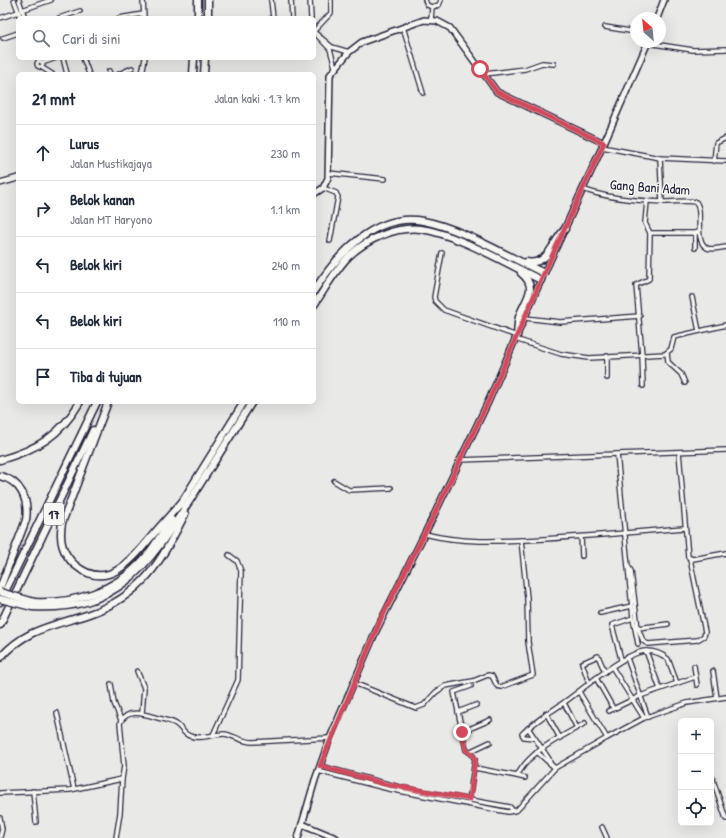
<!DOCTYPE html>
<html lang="id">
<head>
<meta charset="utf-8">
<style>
	body { margin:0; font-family:"Patrick Hand",sans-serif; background:#f2f2f3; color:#1f2937 }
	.controls { position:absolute; right:12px; bottom:12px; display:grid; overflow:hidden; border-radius:6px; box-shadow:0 4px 16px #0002 }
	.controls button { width:36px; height:36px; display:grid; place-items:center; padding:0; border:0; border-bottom:1px solid #e0e1e3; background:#fff; color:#1f2937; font:20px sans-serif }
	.compass { position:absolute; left:630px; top:12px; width:36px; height:36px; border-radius:50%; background:#fff; box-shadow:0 4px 16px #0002; rotate:333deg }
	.stop { position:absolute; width:12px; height:12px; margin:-9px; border:3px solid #d1495b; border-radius:50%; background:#fff }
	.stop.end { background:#d1495b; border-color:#fff; box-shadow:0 1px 4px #0008 }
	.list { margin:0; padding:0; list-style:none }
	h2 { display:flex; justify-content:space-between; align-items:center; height:52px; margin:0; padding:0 16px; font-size:17px }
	h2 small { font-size:13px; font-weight:400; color:#747a83 }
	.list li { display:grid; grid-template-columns:26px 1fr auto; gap:12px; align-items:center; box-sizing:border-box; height:56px; padding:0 16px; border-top:1px solid #e0e1e3 }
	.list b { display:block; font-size:15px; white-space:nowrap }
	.list p { margin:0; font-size:13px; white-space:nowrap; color:#747a83 }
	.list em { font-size:13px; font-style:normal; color:#747a83 }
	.icon { flex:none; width:22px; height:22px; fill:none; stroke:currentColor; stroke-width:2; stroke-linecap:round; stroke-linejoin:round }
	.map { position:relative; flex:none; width:726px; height:838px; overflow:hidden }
	.search { position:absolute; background:#fff; box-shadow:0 4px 16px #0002; left:16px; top:16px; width:300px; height:44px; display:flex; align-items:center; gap:10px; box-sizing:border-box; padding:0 14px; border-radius:6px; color:#747a83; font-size:15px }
	.panel { position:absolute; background:#fff; box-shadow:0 4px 16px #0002; left:16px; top:72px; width:300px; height:332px; border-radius:6px }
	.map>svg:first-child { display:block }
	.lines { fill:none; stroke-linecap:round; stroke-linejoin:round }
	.street-casing { stroke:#22223b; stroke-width:6 }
	.secondary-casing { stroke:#22223b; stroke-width:8 }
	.highway-casing { stroke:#22223b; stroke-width:9 }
	.street { stroke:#f6f6f2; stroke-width:3.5 }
	.secondary { stroke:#f6f6f2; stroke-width:5 }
	.highway { stroke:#f6f6f2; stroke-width:6 }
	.highway-bridge-casing { stroke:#22223b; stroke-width:9; stroke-linecap:butt }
	.highway-bridge { stroke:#f6f6f2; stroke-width:6 }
	.route { stroke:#d1495b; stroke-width:5 }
	.labels { text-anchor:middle; stroke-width:3; stroke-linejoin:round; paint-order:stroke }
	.shield { fill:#f6f6f2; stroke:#626272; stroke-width:1 }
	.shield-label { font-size:13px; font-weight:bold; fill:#22223b }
	.street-label { font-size:14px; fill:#22223b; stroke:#f6f6f2 }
</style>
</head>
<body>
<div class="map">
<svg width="726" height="838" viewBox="0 0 726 838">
	<rect width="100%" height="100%" fill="#e9e9e7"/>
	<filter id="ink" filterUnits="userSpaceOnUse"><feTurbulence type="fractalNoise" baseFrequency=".025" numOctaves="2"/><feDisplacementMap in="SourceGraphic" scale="8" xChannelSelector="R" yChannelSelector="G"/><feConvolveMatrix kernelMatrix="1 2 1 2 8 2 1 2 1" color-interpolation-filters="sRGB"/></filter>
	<g filter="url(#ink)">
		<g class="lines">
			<g class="street-casing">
				<g id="street">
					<path d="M14,0l7,18"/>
					<path d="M19,0l6,18"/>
					<path d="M143,0l1,18"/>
					<path d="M271,0l2,18"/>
					<path d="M291,0l1,18"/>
					<path d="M310,0l1,18"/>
					<path d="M425,0l2,5 5,2 7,-2 2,-5"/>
					<path d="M22,10l29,-10"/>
					<path d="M0,18l18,-6"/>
					<path d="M59,18l21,-7"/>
					<path d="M119,18l24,-4"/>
					<path d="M431,20l1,-13"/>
					<path d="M403,27l20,66"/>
					<path d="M605,27l31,5"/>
					<path d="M314,31l17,-18v-13"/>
					<path d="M314,32l16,17 5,18"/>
					<path d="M314,32l18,15 17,5"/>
					<path d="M3,38l15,-5"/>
					<path d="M647,43l46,7 33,-1"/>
					<path d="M63,58l4,16"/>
					<path d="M83,58l6,16"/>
					<circle cx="40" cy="64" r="3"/>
					<path d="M42,63l14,-5"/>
					<path d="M41,67l11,7"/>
					<path d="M109,71l1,3"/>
					<path d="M119,74l13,-6"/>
					<path d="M142,74l3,-16"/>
					<path d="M485,74l40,-5 17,-6 12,1"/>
					<path d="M602,147l58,11 66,3"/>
					<path d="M660,158l2,44"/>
					<path d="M714,161l2,-18 10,-5"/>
					<path d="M328,173l57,6"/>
					<path d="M323,188l13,5 2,4 -8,44"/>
					<path d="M583,189c22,9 58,12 82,13 10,0 22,-2 31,0 8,10 -3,38 11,46 4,2 14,0 19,-1"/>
					<path d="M647,201l-2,22 5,10h45l4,-1"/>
					<path d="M695,233v15"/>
					<path d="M442,253l-8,44 1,4 9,9 73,26"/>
					<path d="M692,297l7,34"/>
					<path d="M525,318l35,4 80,-6"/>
					<path d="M515,339l46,15 28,4 76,-4 6,-5 3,-12 52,-12"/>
					<path d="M667,353l1,9 13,12 4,9"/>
					<path d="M607,356v22"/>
					<path d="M643,386l-1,-31 -6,-70 13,-6 1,-46"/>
					<path d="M679,452l9,105 5,2 33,-6"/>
					<path d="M617,454l16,164 5,26"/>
					<path d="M459,460l267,-10"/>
					<path d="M334,481l15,9 42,-2"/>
					<path d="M425,534c39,10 79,7 119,5 47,-3 94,-7 140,-11"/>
					<path d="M581,537l1,19"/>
					<path d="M628,566l3,5 7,57 5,13 5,3 49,-4 7,-4 1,-4 -15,-73"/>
					<path d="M600,613l32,-7"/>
					<path d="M638,628l30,-4"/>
					<path d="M646,651l14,38"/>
					<path d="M627,658l21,59"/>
					<path d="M621,659l-9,-34 21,-7"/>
					<path d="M694,666l3,19"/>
					<path d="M612,667l32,51"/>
					<path d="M137,671l7,17 -2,25"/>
					<path d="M713,671l4,27"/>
					<path d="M596,678l17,30"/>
					<path d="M354,683l62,25 8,-3 12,-13 9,-6 28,-5 15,-6 4,1 5,10 4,1 32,-12 -5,-33 -1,-44 -6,-58"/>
					<path d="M589,683l-7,-20 16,-7 7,16"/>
					<path d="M111,684l3,19 7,17"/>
					<path d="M579,692l28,46"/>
					<path d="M564,703l13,25"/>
					<path d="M609,711l31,-15 55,-19"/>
					<path d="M458,712l18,-7"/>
					<path d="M57,713l17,76"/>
					<path d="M546,713l14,25"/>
					<path d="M528,728l21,31 1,4"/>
					<path d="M462,732l28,-12"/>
					<path d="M213,735l25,-55 3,-109 -4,-10 -8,-6"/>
					<path d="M534,738l-10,-1 -2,-3c15,-15 28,-21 44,-33 17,-12 59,-49 80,-50 8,0 16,3 22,8l9,24"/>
					<path d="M469,752l21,-10"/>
					<path d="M537,752l18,16"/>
					<path d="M320,766l83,22 107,19 3,4"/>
					<path d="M475,768l42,8c14,-27 44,-38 68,-53"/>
					<path d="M318,771l71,18 119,23 9,-2 38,-42 52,-30 37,-20 43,-15 39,-6"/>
					<path d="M711,774l15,45"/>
					<path d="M517,776l8,2"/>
					<path d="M33,791l3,31"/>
					<path d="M0,793l70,-3 52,-11 2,-13 -4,-43c8,-17 29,-7 42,-4 5,2 10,2 14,5 6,4 7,10 14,12 10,4 23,-2 34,-2 7,0 17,8 29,8l77,-4"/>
					<path d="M469,801l6,-42 -4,-6 -5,-3 -12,-58 17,-6"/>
					<path d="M0,818l2,11 -2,8"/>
					<path d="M602,827l5,11"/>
					<path d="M116,838l4,-25 2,-34"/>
				</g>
			</g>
			<g class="secondary-casing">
				<g id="secondary">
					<path d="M657,18l7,-18"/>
					<path d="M0,183l18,-5"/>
					<path d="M314,194l9,-6 5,-10 2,-103 19,-23 13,-10 62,-22 13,1 13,7 47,64 107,51"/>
					<path d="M302,824l34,14"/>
					<path d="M298,838l17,-58 15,-42 46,-107 59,-118 54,-113 47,-109 68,-148 44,-101"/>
				</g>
			</g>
			<g class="highway-casing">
				<g id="highway">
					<path d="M198,18v-18"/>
					<path d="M208,18v-18"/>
					<path d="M193,74l1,-16"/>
					<path d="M204,74l1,-16"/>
					<path d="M526,262c23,4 26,-20 39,-33"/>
					<path d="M314,291c23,-36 61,-79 109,-70 39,7 85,36 121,52"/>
					<path d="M314,305c11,-16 21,-35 35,-49 18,-17 47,-30 72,-27 36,5 86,35 120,51"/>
					<path d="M517,336c1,-7 0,-16 3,-22 7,-17 18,-27 1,-41"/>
					<path d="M108,402l-46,121c-3,17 0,30 13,42 32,27 57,-5 76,-28 10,-12 20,-23 31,-35"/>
					<path d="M0,460c38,-11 60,-24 80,-58"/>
					<path d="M0,476c21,5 29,24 26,44l-26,68"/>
					<path d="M180,505l64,-103"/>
					<path d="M0,602l97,-200"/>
					<path d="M34,602c40,2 81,-11 109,-42 11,-12 19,-27 28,-41"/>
					<path d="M32,607c89,5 117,-44 160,-110 20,-32 40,-63 60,-95"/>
					<path d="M0,625l93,-195"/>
					<path d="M0,658c26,-30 54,-32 89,-44 53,-18 73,-53 96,-100"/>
				</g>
			</g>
			<use href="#street" class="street"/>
			<use href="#secondary" class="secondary"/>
			<use href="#highway" class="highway"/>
			<g class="highway-bridge-casing">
				<g id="highway-bridge">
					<path d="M0,592l34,10"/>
					<path d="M0,599l32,8"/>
				</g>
			</g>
			<use href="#highway-bridge" class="highway-bridge"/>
		</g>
	</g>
	<g class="lines" filter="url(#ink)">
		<path class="route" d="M462,732l4,18 5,3 4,6 -5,40 -85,-15 -65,-18 60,-145 55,-108 54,-113 52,-120 63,-137 -107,-51 -17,-23"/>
	</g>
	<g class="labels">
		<rect class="shield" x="44" y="503" width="20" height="22" rx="3"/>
		<g class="shield-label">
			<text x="54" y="519">17</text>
		</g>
		<g class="street-label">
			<text transform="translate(650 187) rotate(4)" y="5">Gang Bani Adam</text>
		</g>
	</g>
</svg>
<div class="controls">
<button>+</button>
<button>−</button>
<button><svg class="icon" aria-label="locate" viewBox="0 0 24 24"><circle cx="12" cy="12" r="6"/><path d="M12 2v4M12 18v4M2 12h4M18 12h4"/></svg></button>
</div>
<svg class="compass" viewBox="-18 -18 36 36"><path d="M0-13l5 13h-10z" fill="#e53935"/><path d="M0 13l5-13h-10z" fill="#747a83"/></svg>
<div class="stop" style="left:480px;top:69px"></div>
<div class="stop end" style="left:462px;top:732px"></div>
<div class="search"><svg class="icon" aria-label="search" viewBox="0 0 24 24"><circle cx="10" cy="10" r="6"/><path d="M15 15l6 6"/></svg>Cari di sini</div>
<section class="panel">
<h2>21 mnt<small>Jalan kaki · 1.7 km</small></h2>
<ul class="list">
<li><svg class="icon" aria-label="ahead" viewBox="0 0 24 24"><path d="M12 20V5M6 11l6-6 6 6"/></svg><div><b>Lurus</b><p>Jalan Mustikajaya</p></div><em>230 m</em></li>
<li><svg class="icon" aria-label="right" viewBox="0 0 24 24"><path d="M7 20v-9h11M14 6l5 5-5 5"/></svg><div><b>Belok kanan</b><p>Jalan MT Haryono</p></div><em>1.1 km</em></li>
<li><svg class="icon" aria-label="left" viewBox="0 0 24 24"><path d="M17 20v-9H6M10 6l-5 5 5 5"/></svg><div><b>Belok kiri</b></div><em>240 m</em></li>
<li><svg class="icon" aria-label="left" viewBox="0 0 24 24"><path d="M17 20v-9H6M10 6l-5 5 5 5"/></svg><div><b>Belok kiri</b></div><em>110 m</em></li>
<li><svg class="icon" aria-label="arrive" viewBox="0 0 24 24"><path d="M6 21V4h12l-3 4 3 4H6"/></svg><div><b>Tiba di tujuan</b></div></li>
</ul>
</section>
</div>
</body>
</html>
